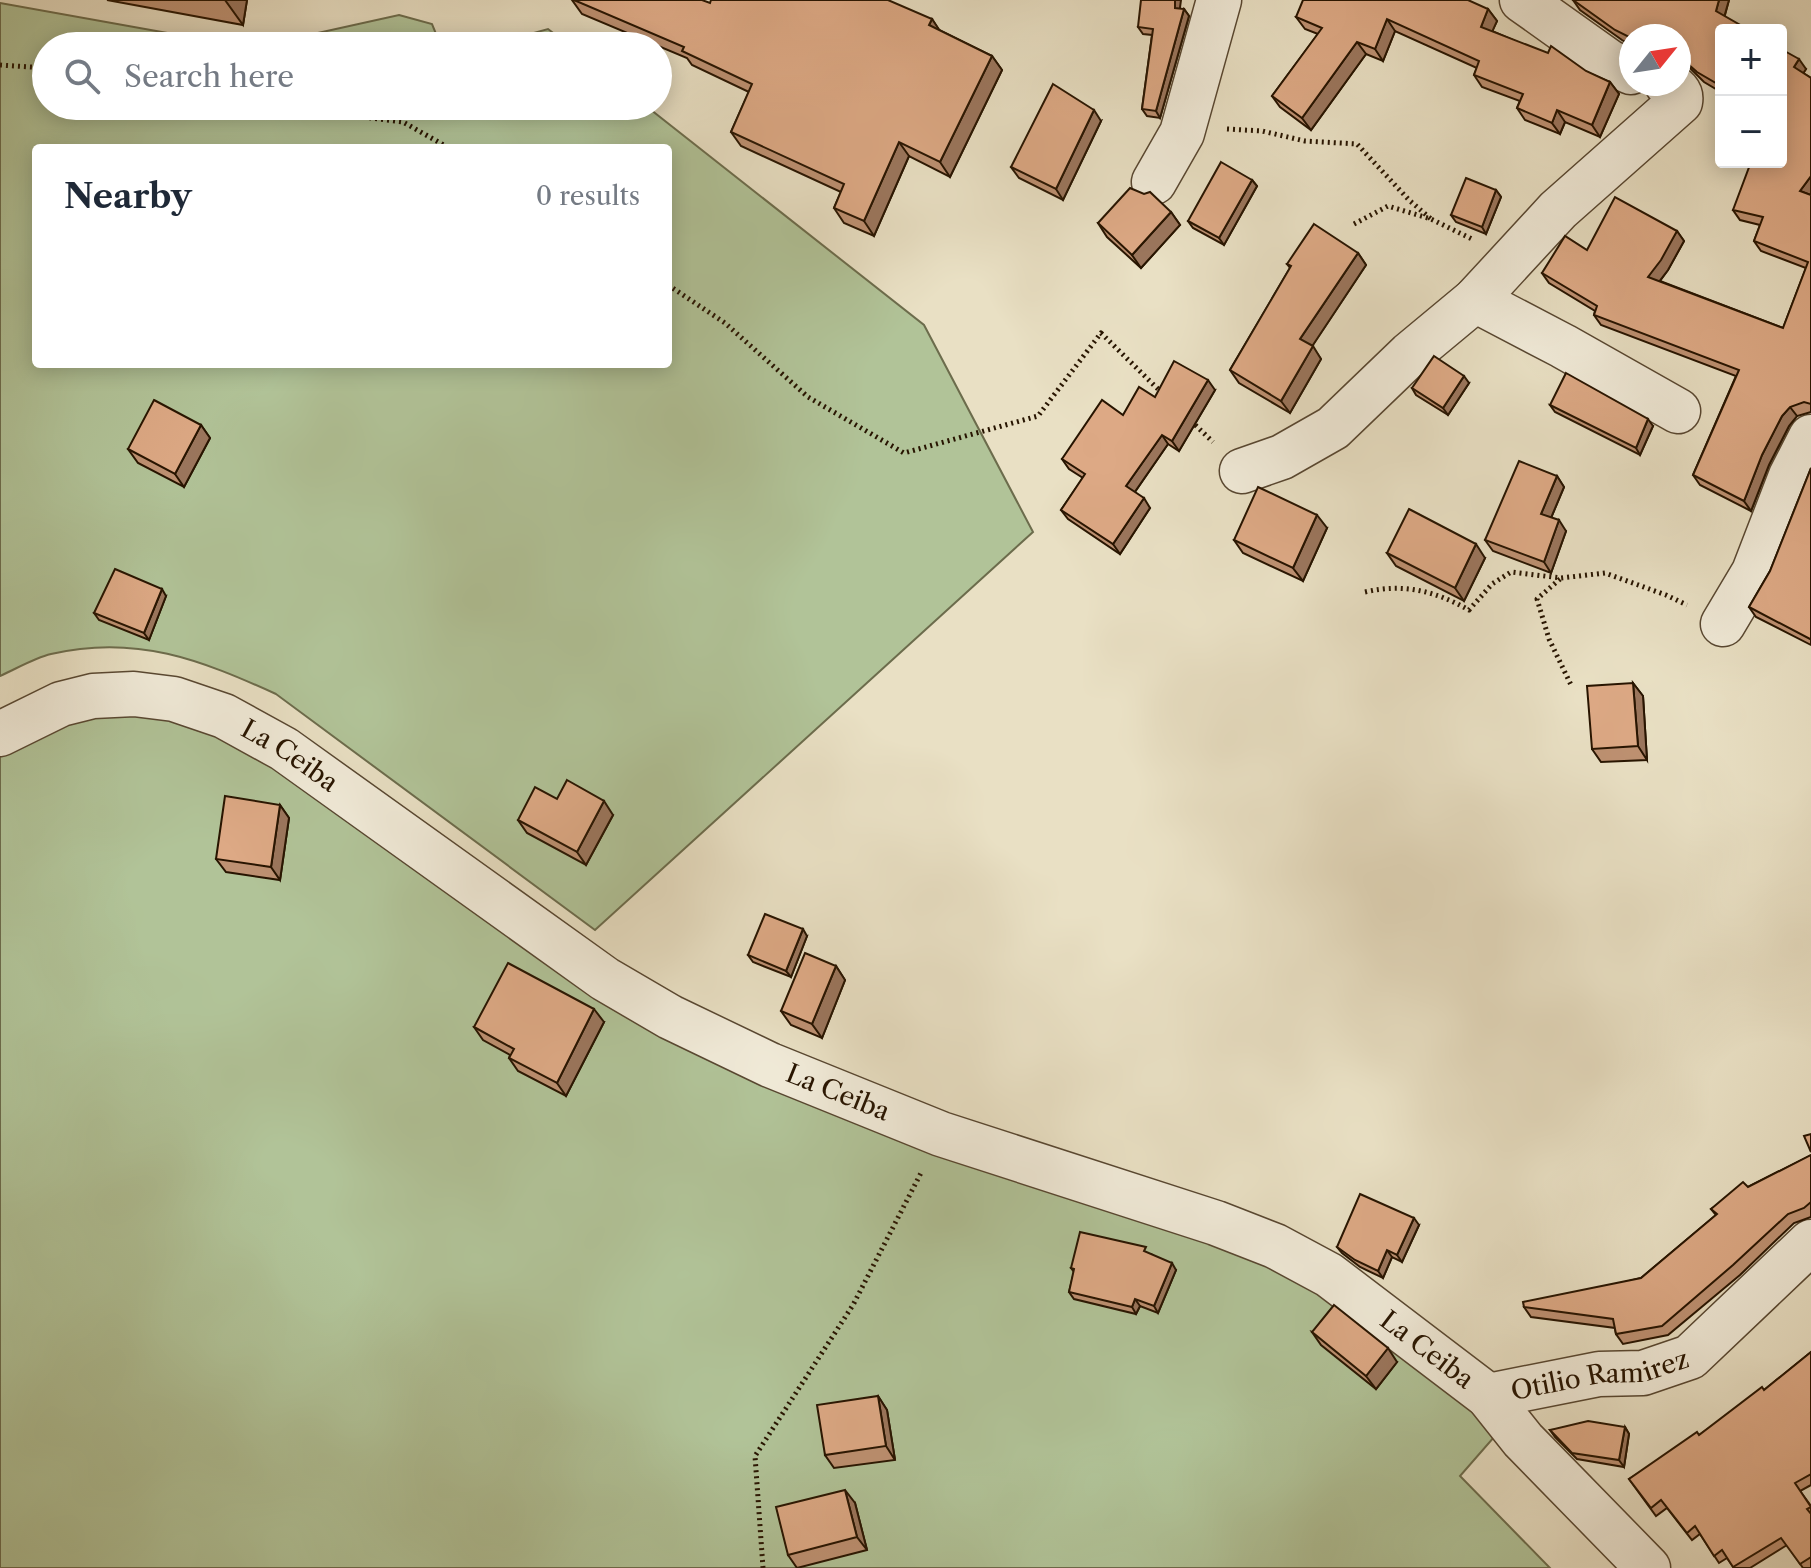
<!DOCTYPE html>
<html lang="en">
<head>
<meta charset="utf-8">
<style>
	body { margin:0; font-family:"Libre Caslon Text",serif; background:#f6f6f7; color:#1f2937 }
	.controls { position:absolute; right:24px; top:24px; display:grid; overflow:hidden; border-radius:8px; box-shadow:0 4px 20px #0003 }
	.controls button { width:72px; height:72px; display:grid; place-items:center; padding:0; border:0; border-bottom:2px solid #e0e1e3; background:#fff; color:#1f2937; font:40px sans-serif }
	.compass { position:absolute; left:1619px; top:24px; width:72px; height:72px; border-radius:50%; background:#fff; box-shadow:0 4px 20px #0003; rotate:60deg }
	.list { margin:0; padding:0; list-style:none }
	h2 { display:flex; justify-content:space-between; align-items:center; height:104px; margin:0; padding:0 32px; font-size:34px }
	h2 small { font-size:26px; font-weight:400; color:#747a83 }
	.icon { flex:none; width:44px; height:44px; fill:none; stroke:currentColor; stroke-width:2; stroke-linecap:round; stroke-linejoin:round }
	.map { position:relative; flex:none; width:1811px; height:1568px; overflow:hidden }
	.search { position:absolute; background:#fff; box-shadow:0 4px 20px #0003; left:32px; top:32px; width:640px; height:88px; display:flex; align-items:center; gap:20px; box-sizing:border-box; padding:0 28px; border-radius:44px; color:#747a83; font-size:30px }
	.panel { position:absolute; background:#fff; box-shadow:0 4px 20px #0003; left:32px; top:144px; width:640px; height:224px; border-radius:8px }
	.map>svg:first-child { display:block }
	.green { fill:#b1c398; stroke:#6c6c4c; stroke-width:2; fill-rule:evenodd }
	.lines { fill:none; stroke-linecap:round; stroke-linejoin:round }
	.street-casing { stroke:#584731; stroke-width:47 }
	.path { stroke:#271400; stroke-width:5; stroke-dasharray:2 4; stroke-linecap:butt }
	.street { stroke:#f1ebd9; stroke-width:44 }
	.wall { fill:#be9172; stroke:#271400; stroke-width:2 }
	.shaded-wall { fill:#9b765d; stroke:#271400; stroke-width:2 }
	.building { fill:#dda985; stroke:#271400; stroke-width:2 }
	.labels { text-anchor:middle; stroke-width:6; stroke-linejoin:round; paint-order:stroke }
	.street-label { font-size:26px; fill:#271400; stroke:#f1ebd9 }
</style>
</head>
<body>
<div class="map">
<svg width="1811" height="1568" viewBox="0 0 1811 1568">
	<rect width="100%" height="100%" fill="#e9e0c4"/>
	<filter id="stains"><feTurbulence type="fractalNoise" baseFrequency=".0025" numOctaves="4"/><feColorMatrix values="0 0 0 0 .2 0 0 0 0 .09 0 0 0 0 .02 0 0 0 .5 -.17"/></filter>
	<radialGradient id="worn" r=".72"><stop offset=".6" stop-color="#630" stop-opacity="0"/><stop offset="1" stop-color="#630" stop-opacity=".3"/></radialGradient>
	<g class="green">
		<path d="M0,3l240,43h-194v60h600l278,219 109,207 -438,398 -319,-236c-75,-34 -140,-60 -225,-40 -17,4 -35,15 -51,22zM36,148h632v216h-632z"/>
		<path d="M399,15l33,9 9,22h-182z"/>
		<path d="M548,29l22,17h-84z"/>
		<path d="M177,687l430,296 686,274 223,155 -56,64 90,92h-1550v-850z"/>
	</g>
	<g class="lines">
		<g class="street-casing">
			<g id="street">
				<path d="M1522,0l87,62 22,10"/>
				<path d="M1154,182l28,-49 37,-133"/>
				<path d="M1475,300l88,46 115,65"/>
				<path d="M1242,471l40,-14 51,-29 77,-74 65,-54 83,-90 122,-108c2,-10 -5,-15 -13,-18"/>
				<path d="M1723,624l31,-52 37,-96 20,-39"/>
				<path id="s1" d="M0,734l61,-30 32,-8 41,-2 40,5 50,17 60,33 321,230 65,38 100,48 171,69 275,89 59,23 54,29 159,121 35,44 125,128"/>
				<path id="s2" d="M1488,1396l111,-22 44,-1 47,-16 121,-115"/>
			</g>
		</g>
		<g class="path">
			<path d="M0,65l46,3"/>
			<path d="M274,106l129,16 46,26"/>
			<path d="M1227,129l35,2 43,10 52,3 52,56 22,19"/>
			<path d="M1354,224l34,-18 43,13 41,20"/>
			<path d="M668,285l57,38 83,74 96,56 134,-37 63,-83 60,59"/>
			<path d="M1191,421l22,21"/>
			<path d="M1560,579l-23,20 12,40 23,48"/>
			<path d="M1365,592c39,-9 70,-1 104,18l23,-26 19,-12 50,6 44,-5 61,22 21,10"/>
			<path d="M763,1568l-8,-112 98,-151 69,-134"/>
		</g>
		<use href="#street" class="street"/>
	</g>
	<g class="wall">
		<path d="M107,0h140l-4,25z"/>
		<path d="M572,0l138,3 222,16 7,11 53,26 10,14 -52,107 -41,-21 -35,80 -30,-13 -10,-15 7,-16 -100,-46 -10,-14 18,-40 -57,-27 -5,-7 -105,-44z"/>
		<path d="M1573,0h156l-8,30v62l-17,-10 -14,-14 -11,-6v-26h-48v9l-9,-5 -42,-30z"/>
		<path d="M1180,9h4l5,7 -29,102 -13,-2 -5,-7 10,-74 -9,-1 -5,-7z"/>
		<path d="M1488,9l9,12 -5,10 118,51 9,12 -19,43 -35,-15 -5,12 -35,-14 -8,-12 3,-7 -38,-14 -8,-12 3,-7 -82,-37 -12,30 -17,-7 -55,76 -31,-23 -8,-11 46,-62 -13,-5 -9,-12z"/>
		<path d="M1781,49l25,20 -3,4 8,5v334l-14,4 -8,10 -20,39 -18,46 -51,-26 -7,-10 43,-99 -135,-51 -7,-10 1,-4 -46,-28 -7,-10 45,-23 90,-19 7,10 -16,29 -8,11 123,47 23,-60 -45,-17 -7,-10 6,-16 -20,-5 -7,-10 48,-48z"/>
		<path d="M1101,121l-38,79 -44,-22 -8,-11z"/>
		<path d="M1252,180l5,6 -33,59 -31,-17 -5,-7z"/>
		<path d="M1496,190l5,7 -15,37 -30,-12 -5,-7z"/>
		<path d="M1171,212l9,13 -39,43 -34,-31 -9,-14z"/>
		<path d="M1358,253l8,12 -54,81 9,13 -31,54 -51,-30 -9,-13 60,-102 -3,-4z"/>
		<path d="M1469,383l-21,32 -32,-20 -4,-7z"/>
		<path d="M1215,390l-36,61 -11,-7 -33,48 15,16 -30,46 -52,-35 -7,-9 22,-32 -14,-9 -7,-10 61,-44 32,-18z"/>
		<path d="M1550,405l103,21 -13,29 -85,-43z"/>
		<path d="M201,425l9,13 -26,49 -46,-24 -10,-14z"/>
		<path d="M1811,468v177l-55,-28 -7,-10 21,-36z"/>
		<path d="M1557,476l7,11 -13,31 15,13 -15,42 -58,-22 -8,-11z"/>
		<path d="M1327,528l-24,53 -60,-28 -9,-13z"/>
		<path d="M1387,553l98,5 -21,43 -68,-35z"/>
		<path d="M166,596l-17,44 -50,-20 -5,-7z"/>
		<path d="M1633,683l10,13 4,64 -46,2 -9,-13z"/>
		<path d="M557,799l56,16 -27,50 -59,-32 -9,-13z"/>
		<path d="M280,805l9,13 -9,62 -54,-8 -10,-13z"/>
		<path d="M807,936l-16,41 -38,-15 -5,-7z"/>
		<path d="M836,966l9,14 -23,58 -31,-13 -10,-14z"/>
		<path d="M604,1022l-38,74 -48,-25 -9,-13 1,-3 -27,-15 -9,-13z"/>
		<path d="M1811,1155v62l-17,6 -54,52 -72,60 -45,9 -7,-10 -1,-6 -84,-11 -7,-10 117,-29 75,-63 -5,-6 37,-22z"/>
		<path d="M1419,1225l-17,37 -10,-5 -9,21 -23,-11 -18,-14 -5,-6z"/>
		<path d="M1151,1254l25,16 -18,43 -18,-7 -4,8 -62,-15 -5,-7 5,-20 -3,-4z"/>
		<path d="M1312,1332l85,30 -21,27 -55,-44z"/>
		<path d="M1811,1352v133l-11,6 11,15v62h-8l-16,-23 -37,23h-16l-7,-10 -8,5 -19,-29 -8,6 -25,-32 -11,8 -27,-37 70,-44 65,-45z"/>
		<path d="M878,1396l9,14 8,50 -61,8 -9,-13z"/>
		<path d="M1625,1427l4,7 -5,33 -47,-8 -22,-22 -5,-7z"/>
		<path d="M855,1503l12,47 -70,18 -9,-13z"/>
	</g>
	<g class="shaded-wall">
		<path d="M225,0h22l-4,25z"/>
		<path d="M1175,0h6l-2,15 -4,-7z"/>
		<path d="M1719,0h10l-6,21 -7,-10z"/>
		<path d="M1184,9l5,7 -29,102 -4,-7z"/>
		<path d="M1488,9l9,12 -8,18 -8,-12z"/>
		<path d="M932,19l10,15 -13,-9z"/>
		<path d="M1387,19l8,12 -12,30 -8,-12z"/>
		<path d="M1357,42l9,12 -55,76 -9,-12z"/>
		<path d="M992,56l10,14 -52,107 -10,-15z"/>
		<path d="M1799,59l7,10 -5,8 -7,-10z"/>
		<path d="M1610,82l9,12 -19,43 -8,-12z"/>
		<path d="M1094,110l7,11 -38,79 -7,-11z"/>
		<path d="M1557,110l8,12 -5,12 -8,-11z"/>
		<path d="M899,142l10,14 -35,80 -10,-15z"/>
		<path d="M1811,176v19l-11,-4z"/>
		<path d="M1252,180l5,6 -33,59 -5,-7z"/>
		<path d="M1496,190l5,7 -15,37 -4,-7z"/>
		<path d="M1171,212l9,13 -39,43 -9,-13z"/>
		<path d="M1677,231l7,10 -16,29 -13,17 -7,-10z"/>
		<path d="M1358,253l8,12 -57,86 -9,-12z"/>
		<path d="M1313,346l8,13 -31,54 -9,-12z"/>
		<path d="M1464,376l5,7 -21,32 -5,-7z"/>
		<path d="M1208,380l7,10 -36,61 -7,-10z"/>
		<path d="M1790,407l7,9 -8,10 -20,39 -18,46 -7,-10 18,-46 20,-39z"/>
		<path d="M1648,419l5,7 -13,29 -4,-7z"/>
		<path d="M201,425l9,13 -26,49 -9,-13z"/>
		<path d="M1162,435l6,9 -36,52 -6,-10z"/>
		<path d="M1557,476l7,11 -16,38 -7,-11z"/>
		<path d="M1144,498l6,10 -30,46 -7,-10z"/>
		<path d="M1317,515l10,13 -24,53 -10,-13z"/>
		<path d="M1559,520l7,11 -15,42 -7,-11z"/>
		<path d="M1476,544l9,14 -21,43 -9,-13z"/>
		<path d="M162,589l4,7 -17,44 -5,-7z"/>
		<path d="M1633,683l10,13 4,64 -9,-14z"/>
		<path d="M604,801l9,14 -27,50 -9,-13z"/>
		<path d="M280,805l9,13 -9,62 -9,-13z"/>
		<path d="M803,929l4,7 -16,41 -5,-6z"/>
		<path d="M836,966l9,14 -23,58 -10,-14z"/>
		<path d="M594,1009l10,13 -38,74 -9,-13z"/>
		<path d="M1414,1218l5,7 -17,37 -5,-7z"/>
		<path d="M1387,1250l5,7 -9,21 -5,-7z"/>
		<path d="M1172,1263l4,7 -18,43 -4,-7z"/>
		<path d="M1135,1299l5,7 -4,8 -4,-7z"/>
		<path d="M1388,1348l9,14 -21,27 -10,-13z"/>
		<path d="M878,1396l9,14 8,50 -9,-14z"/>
		<path d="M1625,1427l4,7 -5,33 -5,-7z"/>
		<path d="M845,1490l10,13 12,47 -10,-13z"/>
	</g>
	<g class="building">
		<path d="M574,0h128l8,3 1,-3h177l44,19 -3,6 63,31 -52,106 -41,-20 -35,79 -30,-13 10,-24 -113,-52 21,-48 -70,-33 2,-4z"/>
		<path d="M1141,0h34v8l9,1 -28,102 -14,-2 11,-80 -15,-2z"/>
		<path d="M1303,0h165l20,9 -7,18 67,26 3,-7 35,25 24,11 -18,43 -35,-15 -5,13 -35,-15 6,-14 -49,-19 5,-14 -92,-42 -12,30 -18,-7 -55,76 -30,-22 50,-68 -26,-11z"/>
		<path d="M1573,0h146l-3,11 33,19h-28v56l-24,-14 -18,-16v-20h-48v2l-16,-8z"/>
		<path d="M1781,49l18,10 -5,8 17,11v98l-11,15 11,4v209l-7,-2 -14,5 -8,9 -20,39 -18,46 -51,-26 46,-105 -145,-55 3,-9 -55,-33 23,-37 22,14 28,-53 62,34 -16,29 -13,17 135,51 25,-66 -54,-21 9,-24 -30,-7 18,-48h30z"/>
		<path d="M1053,84l41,26 -38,79 -45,-22z"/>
		<path d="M1221,162l31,18 -33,58 -31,-17z"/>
		<path d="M1466,178l30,12 -14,37 -31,-12z"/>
		<path d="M1130,188l14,6 6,-2 21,20 -39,43 -34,-32z"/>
		<path d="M1314,224l44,29 -58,86 13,7 -32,55 -51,-31 61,-104 -4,-2z"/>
		<path d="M1434,356l30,20 -21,32 -31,-20z"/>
		<path d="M1174,361l34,19 -36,61 -10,-6 -36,51 18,12 -31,46 -52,-34 24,-36 -23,-15 40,-59 21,15 16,-28 16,10z"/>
		<path d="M1566,373l82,46 -12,29 -86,-43z"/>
		<path d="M154,400l47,25 -26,49 -47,-25z"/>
		<path d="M1519,461l38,15 -16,38 18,6 -15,42 -59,-22z"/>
		<path d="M1811,468v170l-1,1 -61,-32 21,-36z"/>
		<path d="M1258,487l59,28 -24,53 -59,-28z"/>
		<path d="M1409,509l67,35 -21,44 -68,-35z"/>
		<path d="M115,569l47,20 -18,44 -50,-20z"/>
		<path d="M1633,683l5,63 -46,3 -5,-63z"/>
		<path d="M567,780l37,21 -27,51 -59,-32 17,-33 22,12z"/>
		<path d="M225,796l55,9 -9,62 -55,-8z"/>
		<path d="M765,914l38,15 -17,42 -38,-16z"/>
		<path d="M805,953l31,13 -24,58 -31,-13z"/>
		<path d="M508,963l86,46 -37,74 -48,-25 5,-9 -40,-22z"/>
		<path d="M1811,1134v18l-7,-16z"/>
		<path d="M1811,1155v47l-7,6 -16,6 -55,51 -71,61 -46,8 -3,-15 -89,-12 -1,-5 118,-24 76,-64 -6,-5 32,-27 5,5z"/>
		<path d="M1360,1194l54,24 -17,37 -10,-5 -9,21 -23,-11 -18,-13z"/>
		<path d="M1080,1232l66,15 -2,4 28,12 -18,43 -19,-7 -3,8 -63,-15 5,-23 -3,-1z"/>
		<path d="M1334,1305l54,43 -22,28 -54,-44z"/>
		<path d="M1811,1352v122l-16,9 16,24 -4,2 4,5v43l-11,7 -19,-26 -48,29 -11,-17 -8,6 -19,-30 -8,7 -26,-33 -10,8 -22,-29 68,-47 2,3 63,-48 2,3z"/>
		<path d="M878,1396l8,50 -61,9 -8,-50z"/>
		<path d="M1588,1421l37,6 -6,33 -47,-7 -22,-23z"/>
		<path d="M845,1490l12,47 -69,18 -12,-48z"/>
	</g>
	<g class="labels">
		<g class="street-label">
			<text dy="9" stroke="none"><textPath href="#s1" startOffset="312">La Ceiba</textPath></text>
			<text dy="9" stroke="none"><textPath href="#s1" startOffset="958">La Ceiba</textPath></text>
			<text dy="9" stroke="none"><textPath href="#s1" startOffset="1606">La Ceiba</textPath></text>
			<text dy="9" stroke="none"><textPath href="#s2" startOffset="114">Otilio Ramirez</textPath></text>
		</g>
	</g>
	<rect width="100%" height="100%" filter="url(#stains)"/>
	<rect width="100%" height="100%" fill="url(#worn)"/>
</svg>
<div class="controls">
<button>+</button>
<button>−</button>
</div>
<svg class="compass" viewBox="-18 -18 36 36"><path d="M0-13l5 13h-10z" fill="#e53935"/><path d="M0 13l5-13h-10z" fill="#747a83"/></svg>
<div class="search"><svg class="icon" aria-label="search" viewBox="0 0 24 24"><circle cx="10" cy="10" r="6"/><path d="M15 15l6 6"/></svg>Search here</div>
<section class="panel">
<h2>Nearby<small>0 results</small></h2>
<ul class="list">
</ul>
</section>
</div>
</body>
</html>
